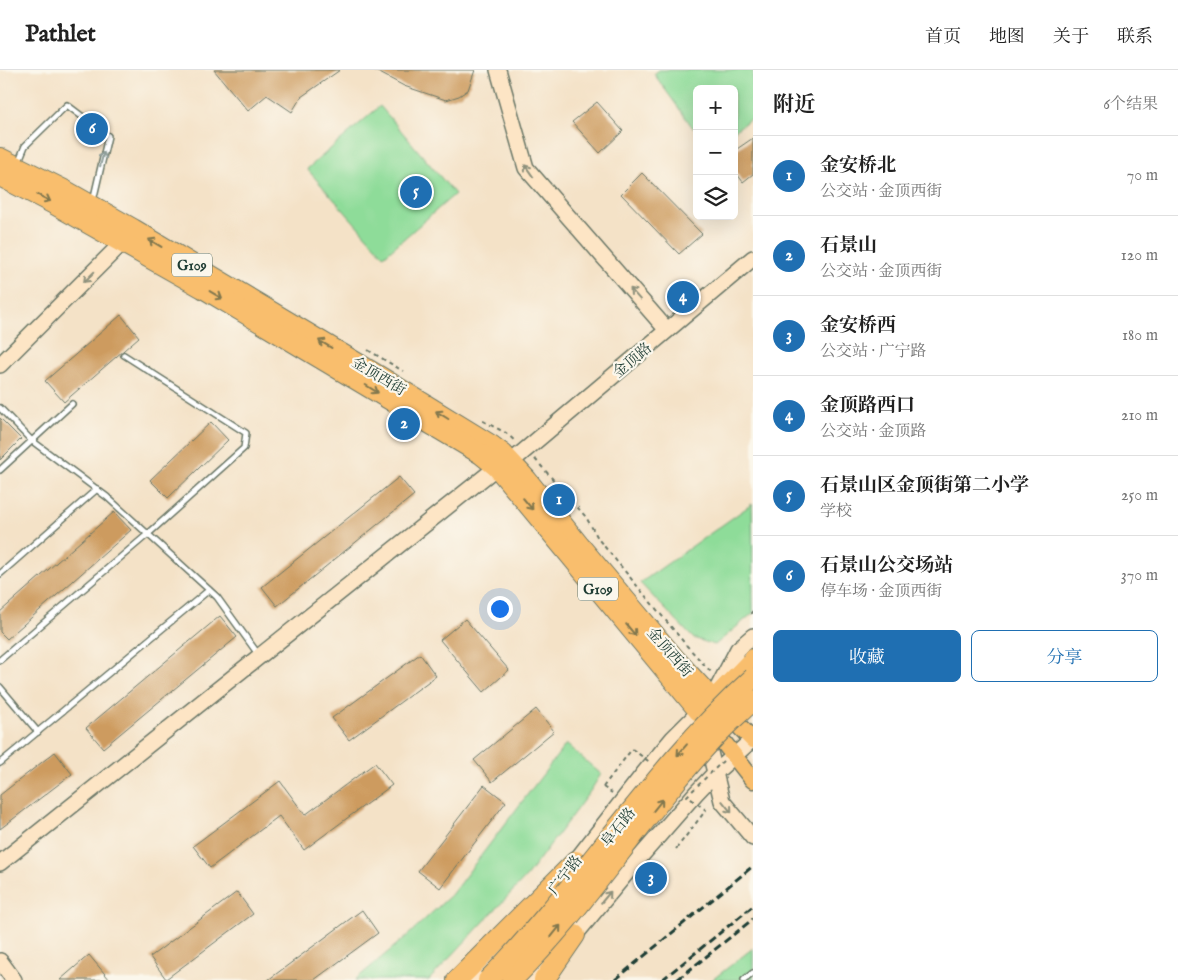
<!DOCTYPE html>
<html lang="zh">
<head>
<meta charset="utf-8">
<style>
	body { margin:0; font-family:"IM FELL English","Noto Serif SC",serif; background:#f2f2f2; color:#222 }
	.controls { position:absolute; right:15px; top:15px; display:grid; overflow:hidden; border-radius:8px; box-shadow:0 5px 20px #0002 }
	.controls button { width:45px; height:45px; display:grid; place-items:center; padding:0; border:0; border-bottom:1px solid #e0e0e0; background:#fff; color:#222; font:25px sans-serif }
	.you { position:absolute; left:499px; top:538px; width:18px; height:18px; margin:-12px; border:4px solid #fff; border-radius:50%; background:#1a73e8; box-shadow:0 0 0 8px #1a73e833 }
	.badge { display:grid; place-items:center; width:32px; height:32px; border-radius:50%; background:#1f6fb2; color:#fff; font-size:16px; font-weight:700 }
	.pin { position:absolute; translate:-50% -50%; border:2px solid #fff; box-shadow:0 1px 5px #0006 }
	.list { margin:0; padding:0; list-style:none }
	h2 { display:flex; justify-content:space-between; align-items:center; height:65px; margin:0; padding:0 20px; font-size:21px }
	h2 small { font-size:16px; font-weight:400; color:#767676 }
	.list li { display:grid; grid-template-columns:32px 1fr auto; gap:15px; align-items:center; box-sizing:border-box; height:80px; padding:0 20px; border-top:1px solid #e0e0e0 }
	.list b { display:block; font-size:19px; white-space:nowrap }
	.list p { margin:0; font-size:16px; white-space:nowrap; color:#767676 }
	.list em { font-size:16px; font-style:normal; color:#767676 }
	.actions { display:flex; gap:10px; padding:15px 20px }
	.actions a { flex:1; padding:11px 0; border:1px solid #1f6fb2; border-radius:8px; text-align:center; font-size:18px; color:#1f6fb2 }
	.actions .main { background:#1f6fb2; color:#fff }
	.icon { flex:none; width:28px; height:28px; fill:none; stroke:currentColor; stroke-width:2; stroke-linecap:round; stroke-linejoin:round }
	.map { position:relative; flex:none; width:753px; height:910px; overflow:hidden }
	header { display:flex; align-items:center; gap:30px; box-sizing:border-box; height:70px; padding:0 25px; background:#fff; border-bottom:1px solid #e0e0e0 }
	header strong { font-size:24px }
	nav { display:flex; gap:28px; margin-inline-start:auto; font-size:18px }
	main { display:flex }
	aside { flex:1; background:#fff }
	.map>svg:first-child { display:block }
	.green { fill:#8edc99; stroke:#568c66 }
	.building { fill:#cd9b5e }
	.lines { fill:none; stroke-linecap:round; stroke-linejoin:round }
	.lane-casing { stroke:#6a7767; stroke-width:8 }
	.secondary-casing { stroke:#6a7767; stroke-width:18 }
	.primary-casing { stroke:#6a7767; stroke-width:19 }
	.highway-casing { stroke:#6a7767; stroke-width:22 }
	.path { stroke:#6a7767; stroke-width:2; stroke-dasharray:4 4; stroke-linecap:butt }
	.lane { stroke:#fff; stroke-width:5 }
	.secondary { stroke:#fde5c5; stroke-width:15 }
	.primary { stroke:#f9be6d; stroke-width:16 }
	.highway { stroke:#f9be6d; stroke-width:20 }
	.rail { stroke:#1f3d34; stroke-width:3; stroke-dasharray:8 4; stroke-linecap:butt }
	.highway-bridge-casing { stroke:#6a7767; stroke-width:22; stroke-linecap:butt }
	.path-bridge { stroke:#6a7767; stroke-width:2; stroke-dasharray:4 4; stroke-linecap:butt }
	.highway-bridge { stroke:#f9be6d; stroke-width:20 }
	.oneway { stroke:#8f9e9a }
	.oneway2 { stroke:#8e917c }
	.oneway3 { stroke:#81774e }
	.labels { text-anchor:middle; stroke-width:4.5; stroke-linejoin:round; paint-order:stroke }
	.shield { fill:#fbf7ec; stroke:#61756b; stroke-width:1 }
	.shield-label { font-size:14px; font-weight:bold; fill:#1f3d34 }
	.street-label { font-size:15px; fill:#1f3d34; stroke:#fbf7ec }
</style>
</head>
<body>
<header>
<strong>Pathlet</strong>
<nav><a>首页</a><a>地图</a><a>关于</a><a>联系</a></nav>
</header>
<main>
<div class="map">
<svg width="753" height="910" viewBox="0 0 753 910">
	<rect width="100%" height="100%" fill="#fbf7ec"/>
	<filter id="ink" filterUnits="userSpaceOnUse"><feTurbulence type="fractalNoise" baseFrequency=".02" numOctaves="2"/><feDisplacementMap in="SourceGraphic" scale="10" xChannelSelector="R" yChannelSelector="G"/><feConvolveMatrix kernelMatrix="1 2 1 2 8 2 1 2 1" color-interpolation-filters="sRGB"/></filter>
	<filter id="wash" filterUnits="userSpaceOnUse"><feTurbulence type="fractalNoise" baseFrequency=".0096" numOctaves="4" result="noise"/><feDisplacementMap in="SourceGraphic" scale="20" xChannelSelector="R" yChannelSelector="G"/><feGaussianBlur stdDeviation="1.12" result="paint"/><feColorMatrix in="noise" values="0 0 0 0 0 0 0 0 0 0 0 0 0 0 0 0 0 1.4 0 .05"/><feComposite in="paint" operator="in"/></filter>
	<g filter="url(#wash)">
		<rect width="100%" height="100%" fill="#f4e2c7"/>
		<g class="green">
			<path d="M659,0h94v47l-19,14v-42h-37v39h-4l-39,-54z"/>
			<path d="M380,36l75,88 -71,62 -77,-87z"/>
			<path d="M752,434l1,109 -38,32 -22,-7 -53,-55z"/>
			<path d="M566,674l35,30 -10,16 -65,87 -97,103h-74l53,-45 43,-40z"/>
			<path d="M753,878v32h-41z"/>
		</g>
		<g id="blocks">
			<g class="building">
				<path d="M214,0h126l-39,27 -9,15 -25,-17 -19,16z"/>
				<path d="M374,0h101l-7,20 -9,6 -13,4 -42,-14z"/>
				<path d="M597,32l26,29 -23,22 -28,-31z"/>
				<path d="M753,68v36l-10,8 -9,-12v-19z"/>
				<path d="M642,103l60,61 -23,20 -58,-60z"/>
				<path d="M121,245l18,22 -75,65 -19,-21z"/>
				<path d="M0,348l21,21 -21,21z"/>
				<path d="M211,352l17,18 -60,58 -18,-18z"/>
				<path d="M399,407l15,18 -137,111 -15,-19z"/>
				<path d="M114,442l17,18 -124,109 -7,-7v-20z"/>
				<path d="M220,546l17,21 -134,111 -17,-20z"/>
				<path d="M465,549l44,51 -25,22 -44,-52z"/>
				<path d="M420,584l16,22 -87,64 -17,-22z"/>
				<path d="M536,639l18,22 -62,51 -18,-22z"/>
				<path d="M55,682l17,22 -72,55v-34z"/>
				<path d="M375,693l17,22 -88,65 -25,-34 -69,52 -17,-22 87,-65 25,34z"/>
				<path d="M484,715l22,17 -66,86 -22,-17z"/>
				<path d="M237,822l16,22 -87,65 -16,-22z"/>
				<path d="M362,840l16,23 -64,47h-46z"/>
				<path d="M89,885l21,25h-50z"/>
			</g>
		</g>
	</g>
	<g filter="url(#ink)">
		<use href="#blocks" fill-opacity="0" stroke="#6a7767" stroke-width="1"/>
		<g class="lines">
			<g class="lane-casing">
				<g id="lane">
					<path d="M18,93l7,-17 42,-41 41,31 -15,65"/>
					<path d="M0,338l31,32 76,57 110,100 41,57"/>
					<path d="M0,400l72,-66"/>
					<path d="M0,504l97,-85"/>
					<path d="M0,590l148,-126 96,-86 2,-15 -122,-78"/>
					<path d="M0,617l38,45"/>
					<path d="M0,693l209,-173"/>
					<path d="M744,910l9,-7"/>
				</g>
			</g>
			<g class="secondary-casing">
				<g id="secondary">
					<path d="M498,0l28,98 141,162"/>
					<path d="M0,295l123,-123"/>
					<path d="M511,392l242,-204"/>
					<path d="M706,666l16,65 31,37"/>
					<path d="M0,793l497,-396"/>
					<path d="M570,798l74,-95 29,-35 39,-39 26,-50 15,-13"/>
					<path d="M0,891l14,19"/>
					<path d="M472,910l49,-52"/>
					<path d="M529,910l46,-45 59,-71 62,-71 20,-21 37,-33"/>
				</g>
			</g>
			<g class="primary-casing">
				<g id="primary">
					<path d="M712,629l41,-42"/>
					<path d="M724,641l29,29"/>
					<path d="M710,655l43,55"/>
				</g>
			</g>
			<g class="highway-casing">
				<g id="highway">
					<path d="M0,88l66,33 67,38 249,149 109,67 12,9 24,26 52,65 97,115 36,39"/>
					<path d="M0,106l54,28 149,84 278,166 16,13 202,244"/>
					<path d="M457,910l119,-119"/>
					<path d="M544,910l31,-45"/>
				</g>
			</g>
			<g class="path">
				<path d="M368,280l35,21"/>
				<path d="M483,351l23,12 9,8"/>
				<path d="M535,389l51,58 13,23 88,106 25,27"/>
				<path d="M753,541l-2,2 2,2"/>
				<path d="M603,717l9,6"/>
			</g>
			<use href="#lane" class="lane"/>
			<use href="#secondary" class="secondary"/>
			<use href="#primary" class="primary"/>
			<use href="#highway" class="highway"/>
			<g class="rail">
				<path d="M615,910l138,-114"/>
				<path d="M662,910l91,-74"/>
				<path d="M677,910l76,-61"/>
			</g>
			<g class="highway-bridge-casing">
				<g id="highway-bridge">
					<path d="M488,910c94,-96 165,-212 265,-302"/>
					<path d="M512,910c75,-74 131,-166 203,-243 12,-13 25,-24 38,-37"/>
				</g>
			</g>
			<g class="path-bridge">
				<path d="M603,717l29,-38 19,14"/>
				<path d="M676,779l30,-39 -19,-14 36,-35"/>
			</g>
			<use href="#highway-bridge" class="highway-bridge"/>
		</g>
		<defs><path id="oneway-shaft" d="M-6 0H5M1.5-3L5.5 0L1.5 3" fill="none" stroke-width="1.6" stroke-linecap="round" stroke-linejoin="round" transform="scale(1.25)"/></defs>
		<use class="oneway" href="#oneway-shaft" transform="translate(102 89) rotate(-76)"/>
		<g class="oneway2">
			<use href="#oneway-shaft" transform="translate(529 101) rotate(-125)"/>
			<use href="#oneway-shaft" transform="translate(89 207) rotate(135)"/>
			<use href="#oneway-shaft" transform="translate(635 224) rotate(-131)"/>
			<use href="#oneway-shaft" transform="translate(727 737) rotate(51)"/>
			<use href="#oneway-shaft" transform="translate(606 827) rotate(-50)"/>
		</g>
		<g class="oneway3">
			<use href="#oneway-shaft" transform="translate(44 128) rotate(27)"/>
			<use href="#oneway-shaft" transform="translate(155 173) rotate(-149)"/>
			<use href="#oneway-shaft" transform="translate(216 225) rotate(31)"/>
			<use href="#oneway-shaft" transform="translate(325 274) rotate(-149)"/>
			<use href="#oneway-shaft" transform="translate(372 319) rotate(32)"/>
			<use href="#oneway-shaft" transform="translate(442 345) rotate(-148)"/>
			<use href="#oneway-shaft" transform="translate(528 434) rotate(50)"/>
			<use href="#oneway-shaft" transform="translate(631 560) rotate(50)"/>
			<use href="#oneway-shaft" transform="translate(682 680) rotate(131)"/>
			<use href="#oneway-shaft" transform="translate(658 735) rotate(-51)"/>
			<use href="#oneway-shaft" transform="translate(556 861) rotate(-51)"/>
		</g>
	</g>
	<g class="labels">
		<g class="shield">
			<rect x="172" y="183.5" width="40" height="23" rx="4"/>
			<rect x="578" y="507.5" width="40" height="23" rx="4"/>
		</g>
		<g class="shield-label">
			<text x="192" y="200">G109</text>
			<text x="598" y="524">G109</text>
		</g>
		<g class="street-label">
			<text transform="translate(632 290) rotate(-40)" y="5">金顶路</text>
			<text transform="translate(379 306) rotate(31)" y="5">金顶西街</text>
			<text transform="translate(670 582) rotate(49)" y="5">金顶西街</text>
			<text transform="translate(618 757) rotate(-51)" y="5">阜石路</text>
			<text transform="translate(565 805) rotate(-53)" y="5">广宁路</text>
		</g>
	</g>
</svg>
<div class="controls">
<button>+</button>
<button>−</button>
<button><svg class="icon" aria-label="layers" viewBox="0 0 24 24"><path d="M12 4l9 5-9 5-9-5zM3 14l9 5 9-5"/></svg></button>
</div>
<div class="you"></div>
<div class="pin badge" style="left:559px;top:430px">1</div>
<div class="pin badge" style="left:404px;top:354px">2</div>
<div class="pin badge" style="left:651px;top:808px">3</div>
<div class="pin badge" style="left:683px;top:227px">4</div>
<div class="pin badge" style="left:416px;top:122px">5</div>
<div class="pin badge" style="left:92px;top:59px">6</div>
</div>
<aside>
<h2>附近<small>6个结果</small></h2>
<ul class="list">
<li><span class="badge">1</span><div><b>金安桥北</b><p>公交站 · 金顶西街</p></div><em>70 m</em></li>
<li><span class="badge">2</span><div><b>石景山</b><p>公交站 · 金顶西街</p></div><em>120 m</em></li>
<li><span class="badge">3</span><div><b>金安桥西</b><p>公交站 · 广宁路</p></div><em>180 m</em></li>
<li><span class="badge">4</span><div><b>金顶路西口</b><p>公交站 · 金顶路</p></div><em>210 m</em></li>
<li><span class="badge">5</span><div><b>石景山区金顶街第二小学</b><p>学校</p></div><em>250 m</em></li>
<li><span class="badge">6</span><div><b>石景山公交场站</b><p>停车场 · 金顶西街</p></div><em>370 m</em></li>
</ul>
<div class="actions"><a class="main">收藏</a><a>分享</a></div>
</aside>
</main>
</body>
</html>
